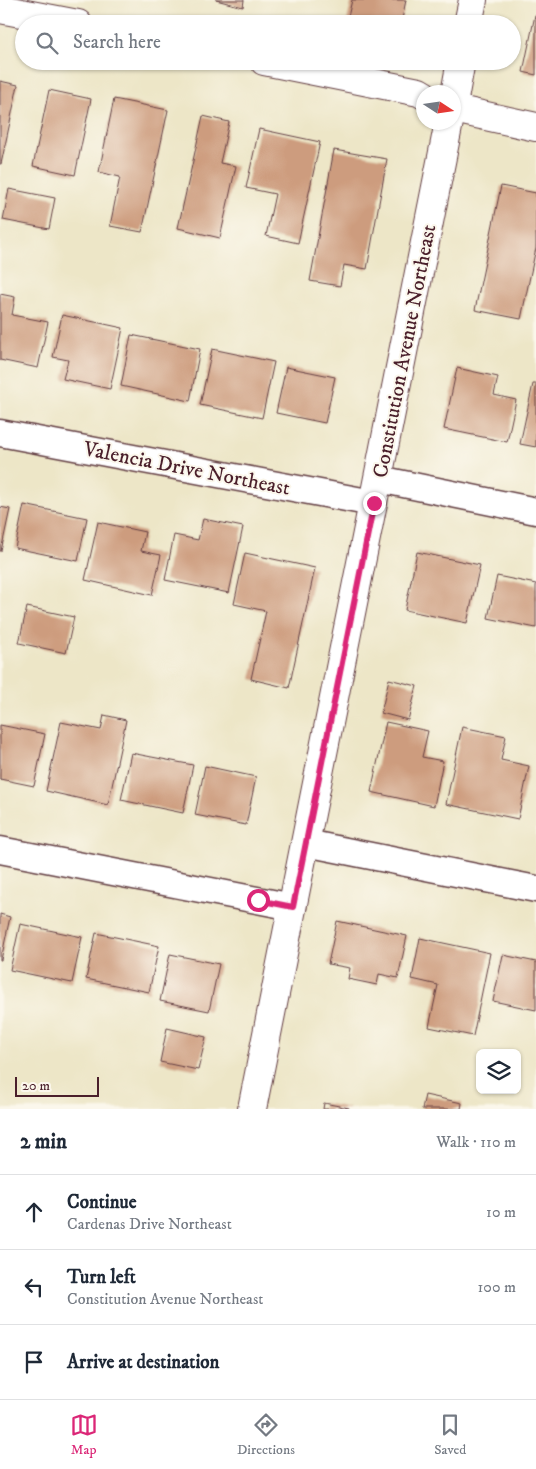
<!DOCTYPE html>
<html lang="en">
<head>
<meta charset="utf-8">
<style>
	body { margin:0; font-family:"IM FELL DW Pica",serif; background:#f2f2f3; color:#1f2937 }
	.controls { position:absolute; right:15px; bottom:15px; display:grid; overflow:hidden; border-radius:8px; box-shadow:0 1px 4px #0004 }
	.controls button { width:45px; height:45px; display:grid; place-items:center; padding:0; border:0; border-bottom:1px solid #e0e1e3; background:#fff; color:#1f2937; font:25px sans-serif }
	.compass { position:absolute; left:416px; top:85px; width:45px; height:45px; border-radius:50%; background:#fff; box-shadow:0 1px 4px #0004; rotate:102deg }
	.scale { position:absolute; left:15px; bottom:12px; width:84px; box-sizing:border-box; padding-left:5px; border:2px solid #4a1f2b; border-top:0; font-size:14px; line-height:18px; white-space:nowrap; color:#4a1f2b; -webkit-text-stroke:4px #fbf7ec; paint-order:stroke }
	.stop { position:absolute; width:15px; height:15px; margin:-11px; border:4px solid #db2777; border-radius:50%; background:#fff }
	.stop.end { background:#db2777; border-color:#fff; box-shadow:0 1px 5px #0008 }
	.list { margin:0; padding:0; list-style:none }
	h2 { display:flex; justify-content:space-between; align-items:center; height:65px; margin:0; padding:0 20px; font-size:21px }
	h2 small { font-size:16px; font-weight:400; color:#747a83 }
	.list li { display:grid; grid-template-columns:32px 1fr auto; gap:15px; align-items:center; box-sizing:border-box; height:75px; padding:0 20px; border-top:1px solid #e0e1e3 }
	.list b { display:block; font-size:19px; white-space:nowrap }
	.list p { margin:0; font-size:16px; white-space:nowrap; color:#747a83 }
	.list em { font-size:16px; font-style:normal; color:#747a83 }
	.icon { flex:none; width:28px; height:28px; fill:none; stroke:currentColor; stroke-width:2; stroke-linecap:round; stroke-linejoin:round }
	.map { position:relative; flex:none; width:536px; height:1109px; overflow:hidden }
	.search { position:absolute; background:#fff; box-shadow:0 1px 4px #0004; left:15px; right:15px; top:15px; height:55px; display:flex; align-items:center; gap:12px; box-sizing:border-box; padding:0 18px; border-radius:28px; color:#747a83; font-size:19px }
	.sheet { height:290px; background:#fff }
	nav { display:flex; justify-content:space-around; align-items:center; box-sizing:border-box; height:70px; border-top:1px solid #e0e1e3; background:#fff; font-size:14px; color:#747a83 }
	nav a { display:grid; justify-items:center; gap:2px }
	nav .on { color:#db2777 }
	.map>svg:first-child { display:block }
	.building { fill:#cd9c7e }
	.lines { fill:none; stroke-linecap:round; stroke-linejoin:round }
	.street-casing { stroke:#623d42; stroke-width:29 }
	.secondary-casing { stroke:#623d42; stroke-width:30 }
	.street { stroke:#fff; stroke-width:26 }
	.secondary { stroke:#fff; stroke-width:28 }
	.route { stroke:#db2777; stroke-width:6 }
	.labels { text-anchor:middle; stroke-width:4; stroke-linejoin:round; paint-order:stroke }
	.street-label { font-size:21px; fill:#4a1f2b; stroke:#fbf7ec }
</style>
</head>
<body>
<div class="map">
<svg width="536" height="1109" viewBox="0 0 536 1109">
	<rect width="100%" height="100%" fill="#fbf7ec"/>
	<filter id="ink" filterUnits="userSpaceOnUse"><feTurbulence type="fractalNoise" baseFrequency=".02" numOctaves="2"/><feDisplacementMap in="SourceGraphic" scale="10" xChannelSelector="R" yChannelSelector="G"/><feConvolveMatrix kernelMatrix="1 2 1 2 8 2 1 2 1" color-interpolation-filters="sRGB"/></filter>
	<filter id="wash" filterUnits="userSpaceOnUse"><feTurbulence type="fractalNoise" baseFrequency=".0096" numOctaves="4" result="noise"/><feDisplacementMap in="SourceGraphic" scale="20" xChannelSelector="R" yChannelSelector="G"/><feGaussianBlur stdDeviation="1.12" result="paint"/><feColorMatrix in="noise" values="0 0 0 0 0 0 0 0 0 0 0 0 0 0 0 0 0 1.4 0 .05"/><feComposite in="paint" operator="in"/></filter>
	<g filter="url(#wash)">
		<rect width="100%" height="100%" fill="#ede6c7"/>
		<g id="blocks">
			<g class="building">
				<path d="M216,0h28l-1,7z"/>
				<path d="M352,0h54l-5,24h-43l-11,-3z"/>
				<path d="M535,15l1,1v59l-13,-3z"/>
				<path d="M0,81l18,4 -17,79h-1z"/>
				<path d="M49,90l42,9 -16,76 -42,-9z"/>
				<path d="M114,99l54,11 -26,122 -32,-6 10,-49 -21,-5z"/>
				<path d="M203,116l26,6 -9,41 16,3 -16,72 -42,-10z"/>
				<path d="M259,129l61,13 -22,101 -32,-7 9,-42 -29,-6z"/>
				<path d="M334,150l53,9 -20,110 -23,-4 -4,21 -30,-5z"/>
				<path d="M501,186l35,7v55l-15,71 -46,-9z"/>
				<path d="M9,189l46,9 -6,31 -46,-9z"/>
				<path d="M0,294l15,3 -3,18 36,7 -10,46 -38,-8z"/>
				<path d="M62,315l61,13 -13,61 -47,-10 5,-19 -15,-3z"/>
				<path d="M131,335l69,14 -10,52 -69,-15z"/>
				<path d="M212,349l62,13 -12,56 -62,-13z"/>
				<path d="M286,367l49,10 -10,46 -49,-10z"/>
				<path d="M457,368l41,9 -4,18 22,5 -9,42 -63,-13z"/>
				<path d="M533,384h3v63l-16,-3z"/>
				<path d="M24,505l63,13 -9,43 -63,-13z"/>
				<path d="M0,507l10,2 -9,42h-1z"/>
				<path d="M203,519l40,8 -14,66 -64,-13 9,-45 24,5z"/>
				<path d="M98,522l47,10 -4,19 20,4 -9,40 -67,-15z"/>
				<path d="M417,552l63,13 -13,58 -62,-13z"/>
				<path d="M245,553l70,15 -26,120 -38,-9 15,-68 -32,-7z"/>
				<path d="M497,576l39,8v44l-48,-10z"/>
				<path d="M27,607l47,10 -8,36 -47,-10z"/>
				<path d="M389,679l28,7 -9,34 -27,-7z"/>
				<path d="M104,715l22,5 -18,85 -62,-14 15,-69 40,8z"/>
				<path d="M386,722l42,9 -6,26 21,4 -9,45 -63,-14z"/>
				<path d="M0,725l45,9 -11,52 -34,-7z"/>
				<path d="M462,727l44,9 -5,24 28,6 -11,53 -72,-15z"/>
				<path d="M131,753l62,12 -10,48 -62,-13z"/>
				<path d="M205,766l51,11 -10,48 -51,-10z"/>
				<path d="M0,914l10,3 -9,43h-1z"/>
				<path d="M337,921l70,15 -9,42 -19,-4 -2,11 -29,-6 2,-11 -22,-4z"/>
				<path d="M20,924l62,13 -10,46 -62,-13z"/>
				<path d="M96,933l63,13 -10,46 -63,-13z"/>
				<path d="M420,938l70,15 -17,83 -44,-9 9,-42 -26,-6z"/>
				<path d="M170,954l49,10 -10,47 -49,-10z"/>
				<path d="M503,955l33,7v48l-43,-9z"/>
				<path d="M167,1028l39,9 -8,33 -38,-8z"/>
				<path d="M425,1095l37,8 -1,6h-39z"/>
				<path d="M324,1103l25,5v1h-26z"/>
			</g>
		</g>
	</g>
	<g filter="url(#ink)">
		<use href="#blocks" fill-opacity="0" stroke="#623d42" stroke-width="1"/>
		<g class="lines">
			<g class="street-casing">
				<g id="street">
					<path d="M0,433l373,70"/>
					<path d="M379,479l157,32"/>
					<path d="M306,843l230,46"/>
					<path d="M0,850l293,57"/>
				</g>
			</g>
			<g class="secondary-casing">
				<g id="secondary">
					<path d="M0,9l78,15"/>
					<path d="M468,24l5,-24"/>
					<path d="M264,61l155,31 5,3"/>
					<path d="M454,99l7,-38"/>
					<path d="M454,109l82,18"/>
					<path d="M252,1109l197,-987"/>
				</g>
			</g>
			<use href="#street" class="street"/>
			<use href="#secondary" class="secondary"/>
		</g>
	</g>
	<g class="lines" filter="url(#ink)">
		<path class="route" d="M258,900l35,7 81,-404"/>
	</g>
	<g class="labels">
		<g class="street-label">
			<text transform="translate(404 351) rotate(-79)" y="7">Constitution Avenue Northeast</text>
			<text transform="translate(187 468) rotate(11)" y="7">Valencia Drive Northeast</text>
		</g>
	</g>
</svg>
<div class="controls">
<button><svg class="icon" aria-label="layers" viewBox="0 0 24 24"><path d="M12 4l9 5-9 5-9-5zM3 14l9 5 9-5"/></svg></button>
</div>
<svg class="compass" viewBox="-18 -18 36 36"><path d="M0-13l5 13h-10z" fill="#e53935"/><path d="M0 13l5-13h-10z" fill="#747a83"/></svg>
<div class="scale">20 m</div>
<div class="stop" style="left:258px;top:900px"></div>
<div class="stop end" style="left:374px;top:503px"></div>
<div class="search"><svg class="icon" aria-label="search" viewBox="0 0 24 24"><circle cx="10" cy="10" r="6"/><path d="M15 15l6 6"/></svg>Search here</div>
</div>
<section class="sheet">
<h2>2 min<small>Walk · 110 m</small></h2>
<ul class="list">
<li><svg class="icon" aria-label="ahead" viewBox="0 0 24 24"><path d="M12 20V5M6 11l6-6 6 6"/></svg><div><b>Continue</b><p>Cardenas Drive Northeast</p></div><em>10 m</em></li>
<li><svg class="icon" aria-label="left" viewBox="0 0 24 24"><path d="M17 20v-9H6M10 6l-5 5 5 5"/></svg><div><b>Turn left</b><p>Constitution Avenue Northeast</p></div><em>100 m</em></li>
<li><svg class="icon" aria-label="arrive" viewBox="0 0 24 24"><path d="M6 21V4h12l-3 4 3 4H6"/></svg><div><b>Arrive at destination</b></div></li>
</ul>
</section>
<nav>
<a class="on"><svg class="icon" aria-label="map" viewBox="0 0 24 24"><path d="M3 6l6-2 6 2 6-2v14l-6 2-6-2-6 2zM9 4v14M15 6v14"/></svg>Map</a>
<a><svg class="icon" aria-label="directions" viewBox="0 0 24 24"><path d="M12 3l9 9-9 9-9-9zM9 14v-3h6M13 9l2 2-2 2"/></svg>Directions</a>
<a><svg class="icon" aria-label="saved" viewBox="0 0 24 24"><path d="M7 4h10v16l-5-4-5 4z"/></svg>Saved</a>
</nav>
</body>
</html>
